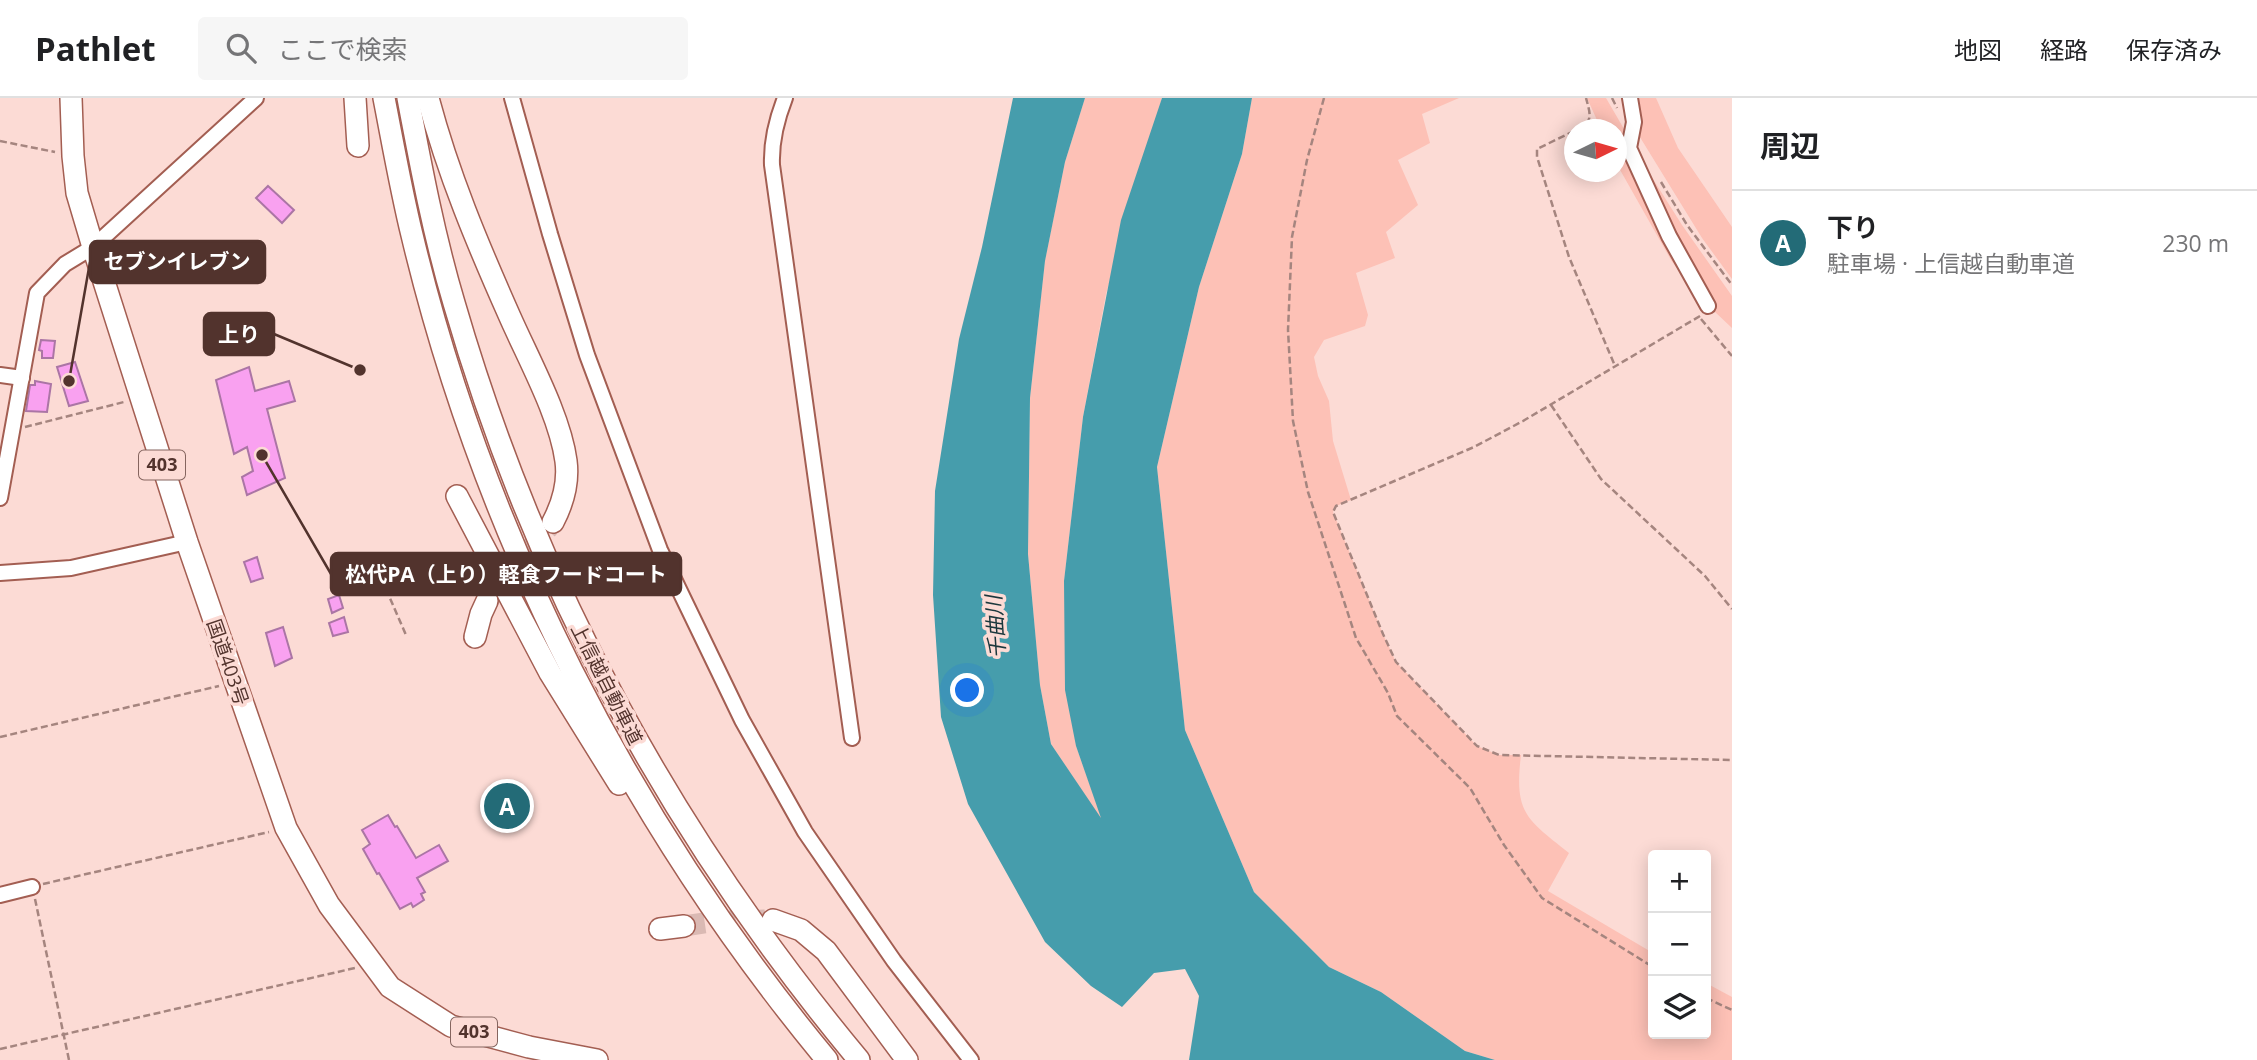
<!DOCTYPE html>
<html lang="ja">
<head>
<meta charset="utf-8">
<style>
	body { margin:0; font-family:"Open Sans","Noto Sans JP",sans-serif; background:#f6f6f6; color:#202124 }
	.controls { position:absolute; right:21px; bottom:21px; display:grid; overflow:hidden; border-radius:7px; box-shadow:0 4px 18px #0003 }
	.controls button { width:63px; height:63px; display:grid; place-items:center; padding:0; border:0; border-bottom:2px solid #e0e0e0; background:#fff; color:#202124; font:35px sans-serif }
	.compass { position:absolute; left:1564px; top:21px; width:63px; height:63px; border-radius:50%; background:#fff; box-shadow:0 4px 18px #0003; rotate:85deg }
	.you { position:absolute; left:968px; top:593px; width:24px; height:24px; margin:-18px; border:5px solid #fff; border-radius:50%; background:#1a73e8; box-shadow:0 0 0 10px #1a73e833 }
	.badge { display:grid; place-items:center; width:46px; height:46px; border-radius:50%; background:#236b77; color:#fff; font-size:23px; font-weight:700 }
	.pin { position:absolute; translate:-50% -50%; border:4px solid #fff; box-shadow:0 2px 7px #0006 }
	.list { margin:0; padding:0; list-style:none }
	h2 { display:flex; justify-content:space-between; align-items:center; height:91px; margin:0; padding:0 28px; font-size:30px }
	h2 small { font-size:23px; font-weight:400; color:#757577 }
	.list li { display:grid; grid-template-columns:46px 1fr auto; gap:21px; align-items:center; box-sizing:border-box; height:105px; padding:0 28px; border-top:2px solid #e0e0e0 }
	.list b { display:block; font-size:26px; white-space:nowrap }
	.list p { margin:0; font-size:23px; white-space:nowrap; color:#757577 }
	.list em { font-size:23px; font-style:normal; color:#757577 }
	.icon { flex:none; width:38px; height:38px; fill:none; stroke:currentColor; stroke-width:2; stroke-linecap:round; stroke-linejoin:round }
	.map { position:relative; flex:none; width:1732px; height:962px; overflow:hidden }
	header { display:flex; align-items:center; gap:42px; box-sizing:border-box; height:98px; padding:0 35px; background:#fff; border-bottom:2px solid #e0e0e0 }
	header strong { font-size:33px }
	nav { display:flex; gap:38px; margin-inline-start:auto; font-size:24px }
	.search { width:490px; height:63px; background:#f6f6f6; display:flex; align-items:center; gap:18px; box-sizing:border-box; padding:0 24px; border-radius:7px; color:#757577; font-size:26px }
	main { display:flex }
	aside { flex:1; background:#fff }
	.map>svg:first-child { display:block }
	.green { fill:#fdc1b6 }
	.water { fill:#469dac }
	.building { fill:#f9a1f0; stroke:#ab75a5; stroke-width:2 }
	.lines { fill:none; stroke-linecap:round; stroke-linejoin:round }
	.highway-tunnel { stroke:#dab9b3; stroke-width:21; stroke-dasharray:21 10; stroke-linecap:butt }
	.minor-casing { stroke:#a35e52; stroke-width:18 }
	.highway-casing { stroke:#a35e52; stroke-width:24 }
	.path { stroke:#a5857f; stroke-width:2.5; stroke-dasharray:7 3.5; stroke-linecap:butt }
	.minor { stroke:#fff; stroke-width:14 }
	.highway { stroke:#fff; stroke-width:21 }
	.labels { text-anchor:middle; stroke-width:7; stroke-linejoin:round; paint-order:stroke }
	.shield { fill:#fcdbd5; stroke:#85655f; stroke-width:2 }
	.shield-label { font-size:18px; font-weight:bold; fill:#52332d }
	.street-label { font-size:19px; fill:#52332d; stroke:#fcdbd5 }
	.water-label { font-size:21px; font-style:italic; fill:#1b373c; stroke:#fcdbd5 }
	.leader { fill:none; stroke:#52332d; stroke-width:2.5 }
	.callout-dot { fill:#52332d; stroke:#fcdbd5; stroke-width:2.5 }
	.callout { fill:#52332d; stroke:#52332d; stroke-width:2.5 }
	.callout-label { font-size:21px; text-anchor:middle; font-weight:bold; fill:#fff }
</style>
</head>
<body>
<header>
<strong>Pathlet</strong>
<div class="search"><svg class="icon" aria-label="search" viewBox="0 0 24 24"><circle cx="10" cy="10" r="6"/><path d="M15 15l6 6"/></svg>ここで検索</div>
<nav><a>地図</a><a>経路</a><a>保存済み</a></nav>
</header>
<main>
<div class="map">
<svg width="1732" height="962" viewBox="0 0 1732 962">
	<rect width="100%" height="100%" fill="#fcdbd5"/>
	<g class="green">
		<path d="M1085,0h77l-56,196 -23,123 -19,164 12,165 27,76 -52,-78 -11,-59 -12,-131 2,-156 15,-138 20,-98z"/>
		<path d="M1252,0h207l-37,16 8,29 -32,17 20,45 -32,27 9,26 -39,15 12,42 -3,11 -41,14 -10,17 4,19 11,25 4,40 18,59 -15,6 -3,6 50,122 13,28 81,84 22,9h22c-7,58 5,64 48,98l-21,38 105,62v81h53v-51l26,14v63h-237l-30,-9 -84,-59 -52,-25 -75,-75 -69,-162 -28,-263 42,-180 43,-133z"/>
		<path d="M1587,0h19l18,31 1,19 75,153 -29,-41 -52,-92 -2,-6 -1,-32 -15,-1z"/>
		<path d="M1633,0h23l22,50 54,79v52l-30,-41 -64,-104z"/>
		<path d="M1634,51l48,76 50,71v32l-18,-17 -21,-35z"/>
	</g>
	<path class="water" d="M1013,0h72l-20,64 -20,99 -15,137 -2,156 12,131 11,59 50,74 -25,-72 -11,-56 -1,-109 19,-164 38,-197 41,-122h90l-10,56 -43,133 -42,180 28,263 69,162 75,75 52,25 84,59 30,9h-306l10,-64 -14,-27 -31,4 -32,34 -31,-21 -46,-44 -77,-138 -27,-87 -8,-122 2,-104 24,-152 23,-92z"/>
	<g class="building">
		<path d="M268,88l26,24 -12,13 -26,-25z"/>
		<path d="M41,242l14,1 -2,17h-11v-7l-3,-1z"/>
		<path d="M75,264l13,39 -19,5 -12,-39z"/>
		<path d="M249,269l6,24 34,-10 6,20 -28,8 18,69 -38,17 -5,-18 11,-6 -6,-24 -13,7 -18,-74z"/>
		<path d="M35,283l16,3 -4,28 -21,-1 4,-26h5z"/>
		<path d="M257,459l6,21 -12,4 -7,-20z"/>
		<path d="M339,497l4,13 -11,5 -4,-14z"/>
		<path d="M344,519l4,15 -15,4 -4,-13z"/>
		<path d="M283,529l9,31 -17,8 -9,-33z"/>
		<path d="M388,717l7,12 2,-1 19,32 23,-13 9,16 -31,17 8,14 -4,2 3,6 -11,7 -2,-4 -11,6 -21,-36 -2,1 -14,-25 7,-5 -8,-14z"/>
	</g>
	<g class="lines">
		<g class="highway-tunnel">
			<path d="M487,503l62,-74"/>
			<path d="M684,828l27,-4 54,-2"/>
		</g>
		<g class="minor-casing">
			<g id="minor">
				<path d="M512,0l38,136 37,121 73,195 82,170 63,112 89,129 77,99"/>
				<path d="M785,0c-9,23 -14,43 -13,67l80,573"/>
				<path d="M1630,0l4,24 -5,26 40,88 39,70"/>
				<path d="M0,277l22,3"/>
				<path d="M0,400l37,-205 28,-29 28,-17 163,-149"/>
				<path d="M0,475l71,-5 116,-26"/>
				<path d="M0,797l32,-8"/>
			</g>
		</g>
		<g class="highway-casing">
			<g id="highway">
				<path d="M71,0l2,58 4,37 16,54 94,295 99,286 43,77 61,82 61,39 78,21 68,13"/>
				<path d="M355,0l3,48"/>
				<path d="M384,0c9,46 17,92 28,137 72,302 217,586 415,825"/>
				<path d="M408,0c13,69 26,138 46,205 82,283 217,531 405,757"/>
				<path d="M428,0c20,76 50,147 82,219 19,43 50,99 56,144 3,23 -3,42 -13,61"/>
				<path d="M457,398l93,177 69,111"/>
				<path d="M475,539l6,-23 6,-13"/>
				<path d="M773,822l28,10 25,21 81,109"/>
				<path d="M660,831l24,-3"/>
			</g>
		</g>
		<g class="path">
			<path d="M1324,0l-17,62 -15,77 -4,93 5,91 15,71 48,146 32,55 9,23 73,72 34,57 38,53 111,69"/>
			<path d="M1612,0l5,10"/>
			<path d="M1578,32c16,-8 12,-17 8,-32"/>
			<path d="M1574,33l-37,18v8l32,100 46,109"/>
			<path d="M0,43l55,11"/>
			<path d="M1661,84l26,43 45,60"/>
			<path d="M1700,218l-177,105 -49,26 -138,59 -3,6 50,122 13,28 81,84 22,9 233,5"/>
			<path d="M1701,221l31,37"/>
			<path d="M1551,307l50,74 104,97 27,33"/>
			<path d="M25,329l99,-25"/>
			<path d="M386,491l20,46"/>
			<path d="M0,639l219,-51"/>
			<path d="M43,786l226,-52"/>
			<path d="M35,801l34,161"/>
			<path d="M1706,900l26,12"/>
			<path d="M0,951l355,-81"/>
		</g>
		<use href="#minor" class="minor"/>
		<use href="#highway" class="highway"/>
	</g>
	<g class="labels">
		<g class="shield">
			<rect x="139" y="352.5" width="46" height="29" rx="5"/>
			<rect x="451" y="919.5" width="46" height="29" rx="5"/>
		</g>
		<g class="shield-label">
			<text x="162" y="373">403</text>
			<text x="474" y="940">403</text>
		</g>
		<g class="street-label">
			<text transform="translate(228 564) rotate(71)" y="7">国道403号</text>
			<text transform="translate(607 586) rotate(63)" y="7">上信越自動車道</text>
		</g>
		<g class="water-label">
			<text transform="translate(996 529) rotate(-94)" y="7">千曲川</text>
		</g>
	</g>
	<path class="leader" d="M69 283L90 164M360 272L274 236M262 357L331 476"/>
	<g class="callout-dot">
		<circle cx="69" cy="283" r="7"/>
		<circle cx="360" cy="272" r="7"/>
		<circle cx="262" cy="357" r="7"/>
	</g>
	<g class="callout">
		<rect x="90" y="143" width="175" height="42" rx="7"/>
		<rect x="204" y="215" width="70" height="42" rx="7"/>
		<rect x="331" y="455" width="350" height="42" rx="7"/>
	</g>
	<g class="callout-label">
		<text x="177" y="171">セブンイレブン</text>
		<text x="239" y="244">上り</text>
		<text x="506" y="484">松代PA（上り）軽食フードコート</text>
	</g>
</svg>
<div class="controls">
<button>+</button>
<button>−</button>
<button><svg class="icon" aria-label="layers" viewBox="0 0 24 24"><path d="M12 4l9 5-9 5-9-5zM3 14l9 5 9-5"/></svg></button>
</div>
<svg class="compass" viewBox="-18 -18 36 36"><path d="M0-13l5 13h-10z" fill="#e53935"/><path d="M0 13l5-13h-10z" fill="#757577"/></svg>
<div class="you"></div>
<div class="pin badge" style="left:507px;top:708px">A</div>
</div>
<aside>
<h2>周辺<small></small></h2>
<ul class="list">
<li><span class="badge">A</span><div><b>下り</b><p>駐車場 · 上信越自動車道</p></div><em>230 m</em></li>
</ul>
</aside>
</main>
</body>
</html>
